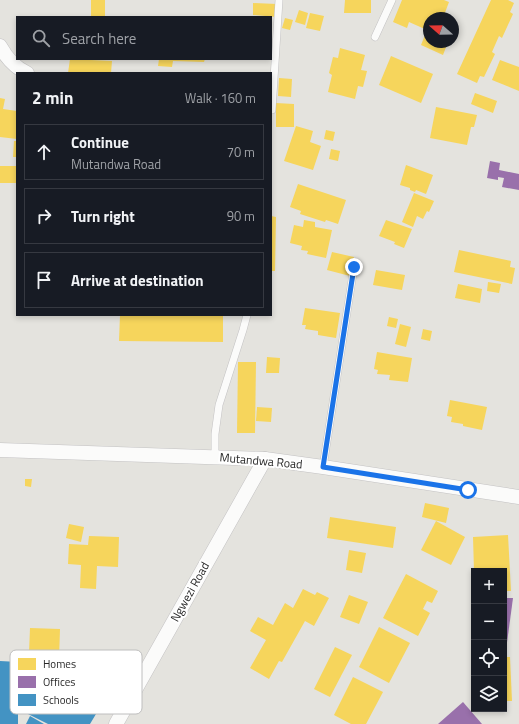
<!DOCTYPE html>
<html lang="en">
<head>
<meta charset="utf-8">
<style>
	body { margin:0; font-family:"Titillium Web",sans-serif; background:#20242c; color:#f1f3f6 }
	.controls { position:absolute; right:12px; bottom:12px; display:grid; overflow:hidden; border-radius:0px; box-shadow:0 2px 6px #0003 }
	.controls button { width:36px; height:36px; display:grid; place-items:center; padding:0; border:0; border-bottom:1px solid #363941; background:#171b24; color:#f1f3f6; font:20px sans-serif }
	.compass { position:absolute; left:423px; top:12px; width:36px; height:36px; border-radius:50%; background:#171b24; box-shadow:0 2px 6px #0003; rotate:290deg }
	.stop { position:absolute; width:12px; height:12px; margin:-9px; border:3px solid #1a73e8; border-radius:50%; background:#fff }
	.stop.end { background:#1a73e8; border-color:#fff; box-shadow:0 1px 4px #0008 }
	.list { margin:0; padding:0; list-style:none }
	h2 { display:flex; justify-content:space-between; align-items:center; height:52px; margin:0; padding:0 16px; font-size:17px }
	h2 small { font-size:13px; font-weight:400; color:#9ea1a6 }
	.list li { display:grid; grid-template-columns:26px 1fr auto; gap:12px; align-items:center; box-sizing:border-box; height:56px; margin:0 8px 8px; padding:0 8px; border:1px solid #363941; border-radius:0px }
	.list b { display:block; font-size:15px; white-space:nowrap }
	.list p { margin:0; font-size:13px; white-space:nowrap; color:#9ea1a6 }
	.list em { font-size:13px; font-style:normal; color:#9ea1a6 }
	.icon { flex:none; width:22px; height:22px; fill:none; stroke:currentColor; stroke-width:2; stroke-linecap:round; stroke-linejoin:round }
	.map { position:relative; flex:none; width:519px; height:724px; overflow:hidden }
	.search { position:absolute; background:#171b24; box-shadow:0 2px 6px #0003; left:16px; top:16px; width:256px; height:44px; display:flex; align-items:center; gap:10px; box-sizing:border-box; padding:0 14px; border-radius:0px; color:#9ea1a6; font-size:15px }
	.panel { position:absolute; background:#171b24; box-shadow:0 2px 6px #0003; left:16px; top:72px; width:256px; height:244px; border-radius:0px }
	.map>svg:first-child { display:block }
	.homes { fill:#f6d55c }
	.offices { fill:#9970ab }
	.schools { fill:#4393c3 }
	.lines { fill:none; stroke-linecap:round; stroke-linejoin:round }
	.service-casing { stroke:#c3c2c3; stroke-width:8 }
	.minor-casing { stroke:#c3c2c3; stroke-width:15 }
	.service { stroke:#fbfbfa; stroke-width:7 }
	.minor { stroke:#fbfbfa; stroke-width:14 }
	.route { stroke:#1a73e8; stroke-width:5 }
	.labels { text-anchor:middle; stroke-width:4; stroke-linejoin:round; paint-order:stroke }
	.street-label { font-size:12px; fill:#272727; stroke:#fff }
	.key { fill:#fff; stroke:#bebebe; stroke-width:1 }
	.key-label { font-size:11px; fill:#272727 }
</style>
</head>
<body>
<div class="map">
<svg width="519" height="724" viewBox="0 0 519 724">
	<rect width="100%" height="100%" fill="#e4e3de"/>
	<g class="homes">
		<rect x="91" y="0" width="14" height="17"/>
		<path d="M345,0h26v13h-27z"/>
		<path d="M402,0h42l5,2 -6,16h-14v24h19l-5,13 -22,-10 6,-15 -18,-8 -2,6 -14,-6z"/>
		<path d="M491,0h17l6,3 -4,9 3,2 -11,24 -3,-2 -7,16 3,2 -11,23 -4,-1 -3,7 -20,-9z"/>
		<path d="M253,3l24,1 -1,13 -23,-2z"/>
		<path d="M299,10l9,3 -3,12 -10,-3z"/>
		<path d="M310,13l14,3 -4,15 -14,-3z"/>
		<path d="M285,18l8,2 -3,10 -8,-2z"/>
		<path d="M340,48l25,7 -4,15 6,1 -4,16 -5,-1 -3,13 -27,-7 4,-17 -3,-2 4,-16 5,1z"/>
		<path d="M391,56l42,18 -12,29 -42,-18z"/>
		<path d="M70,59l42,2 -1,12h-43z"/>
		<path d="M159,59h46l-1,3 -31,-1 -1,6 -14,-1z"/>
		<path d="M500,60l19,7v24l-27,-11z"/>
		<path d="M279,78l13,1 -1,18 -13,-1z"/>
		<path d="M475,93l22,8 -4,12 -22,-9z"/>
		<path d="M0,98l5,1 -2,10 14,2v28l-17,-2z"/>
		<path d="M276,103l18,1v23h-18z"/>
		<path d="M436,107l41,8 -3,12h-3l-4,18 -37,-7z"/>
		<path d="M296,126l17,5 -3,11 11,4 -8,24 -29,-9z"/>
		<path d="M326,130l9,2 -2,9 -9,-2z"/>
		<path d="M14,141h3v16h-4z"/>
		<path d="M331,149l9,2 -2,10 -9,-2z"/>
		<path d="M406,165l27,10 -7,19 -10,-4 -1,2 -5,-2v-2l-10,-3z"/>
		<rect x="0" y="166" width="17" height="17"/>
		<path d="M298,184l48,16 -8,24 -12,-4 -1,2 -25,-8 1,-3 -11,-4z"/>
		<path d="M414,193l20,8 -5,11 -2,-1 -4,8 -6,-3 -4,11 -11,-5z"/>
		<path d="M271,216l5,1 -1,54h-4z"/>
		<path d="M304,220l11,2v5l17,3 -6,28 -19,-4 1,-3 -7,-1 1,-4 -12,-3 4,-18 9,2z"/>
		<path d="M386,220l26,9 -8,19 -10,-4 1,-2 -16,-6z"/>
		<path d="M459,250l52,11 -1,6 5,1 -3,16 -58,-12z"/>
		<path d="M332,252l22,5 -4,19 -23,-6z"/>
		<path d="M376,270l29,5 -3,15 -29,-5z"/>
		<path d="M488,282l13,2 -2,9 -12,-2z"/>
		<path d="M458,284l24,5 -2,14 -25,-5z"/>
		<path d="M305,308l35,5 -4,25 -18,-3v-4l-13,-2 1,-4h-4z"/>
		<path d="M120,315h103v27l-104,-1z"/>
		<path d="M389,317l9,2 -2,9 -9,-2z"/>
		<path d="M400,324l11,3 -5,20 -11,-3z"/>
		<path d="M423,329l9,2 -2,10 -9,-2z"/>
		<path d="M377,352l35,6 -4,24 -19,-2 1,-5 -13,-1 1,-4 -4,-1z"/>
		<path d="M267,357l13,1 -1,15h-13z"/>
		<path d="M238,362h18l-1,71h-18z"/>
		<path d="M450,400l37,7 -5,23 -19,-4v-2l-12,-2 1,-5 -5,-1z"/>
		<path d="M257,407l15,1 -1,14 -15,-1z"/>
		<path d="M25,479h7l-1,8 -6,-1z"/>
		<path d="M425,503l24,5 -3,15 -24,-6z"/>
		<path d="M330,517l66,10 -3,21 -66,-10z"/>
		<path d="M436,521l29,16 -14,28 -30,-15z"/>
		<path d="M69,524l15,3 -3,15 -15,-4z"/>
		<path d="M508,535l3,56h-7v-20h-30l-1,-34z"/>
		<path d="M89,536l30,1 -1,30 -21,-1 -1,23 -16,-1 1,-23 -13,-1 1,-20 19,1z"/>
		<path d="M349,550l17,3 -4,20 -16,-3z"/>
		<path d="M406,574l32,17 -6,12 -5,-2 -4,8 7,4 -12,23 -35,-18z"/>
		<path d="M303,589l12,6 2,-3 12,6 -15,28 -9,-5 -23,41 -3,-1 -10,18 -19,-11 16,-28 -16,-9 8,-14 15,8 12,-22 8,5z"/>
		<path d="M349,595l19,7 -9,22 -19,-7z"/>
		<path d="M379,627l31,16 -21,40 -30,-16z"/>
		<path d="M30,628l30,1 -1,30 -10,-1v-5h-20z"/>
		<path d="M335,647l17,8 -22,42 -16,-8z"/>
		<path d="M504,657h6l2,44h-8z"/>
		<path d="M473,672h1v30h-2z"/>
		<path d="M353,677l30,15 -17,32h-15l-17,-9z"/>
	</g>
	<g class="offices">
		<path d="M490,161l10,2 -1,7 20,4v16l-17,-3 2,-9 -6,-1v3l-11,-2z"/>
		<path d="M504,598h9l-7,52h-2z"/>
		<path d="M463,702l19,22h-44z"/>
	</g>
	<g class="schools">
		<path d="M0,661l37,2 68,36 -15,25h-42l-30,-15v15h-18z"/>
		<path d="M30,716l14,8h-18z"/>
	</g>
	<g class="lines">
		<g class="service-casing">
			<g id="service">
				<path d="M375,37l17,-37"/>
				<path d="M272,110l7,-110"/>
				<path d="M215,457v-23l4,-29 24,-75 4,-15"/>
				<path d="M323,467l31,-200"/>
			</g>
		</g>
		<g class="minor-casing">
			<g id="minor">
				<path d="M0,46c6,11 16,22 27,27"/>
				<path d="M0,450l265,9 58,8 196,30"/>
				<path d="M116,724l149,-265"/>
			</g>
		</g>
		<use href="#service" class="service"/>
		<use href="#minor" class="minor"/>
	</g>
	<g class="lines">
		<path class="route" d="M354,267l-31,200 145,23"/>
	</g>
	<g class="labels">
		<g class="street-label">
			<text transform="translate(261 461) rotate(5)" y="4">Mutandwa Road</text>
			<text transform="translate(190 592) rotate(-61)" y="4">Ngwezi Road</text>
		</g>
	</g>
	<rect x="10" y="650" width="132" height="64" rx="6" class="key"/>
	<rect x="18" y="658" width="18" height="12" fill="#f6d55c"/>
	<rect x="18" y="676" width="18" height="12" fill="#9970ab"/>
	<rect x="18" y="694" width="18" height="12" fill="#4393c3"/>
	<g class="key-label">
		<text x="43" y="668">Homes</text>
		<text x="43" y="686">Offices</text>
		<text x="43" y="704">Schools</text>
	</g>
</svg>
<div class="controls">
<button>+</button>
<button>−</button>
<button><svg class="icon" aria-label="locate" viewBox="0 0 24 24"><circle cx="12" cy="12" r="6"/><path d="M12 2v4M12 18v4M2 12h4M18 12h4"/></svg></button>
<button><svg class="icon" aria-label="layers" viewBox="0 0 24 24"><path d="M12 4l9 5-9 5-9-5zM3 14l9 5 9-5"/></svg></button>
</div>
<svg class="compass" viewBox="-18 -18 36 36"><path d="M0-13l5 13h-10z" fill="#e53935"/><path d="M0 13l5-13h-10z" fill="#9ea1a6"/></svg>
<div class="stop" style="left:468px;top:490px"></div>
<div class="stop end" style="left:354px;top:267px"></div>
<div class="search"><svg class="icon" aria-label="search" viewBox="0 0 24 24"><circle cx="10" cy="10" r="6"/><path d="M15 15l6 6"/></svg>Search here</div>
<section class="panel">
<h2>2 min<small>Walk · 160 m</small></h2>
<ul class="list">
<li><svg class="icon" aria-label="ahead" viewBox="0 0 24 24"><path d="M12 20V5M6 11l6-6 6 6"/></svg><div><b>Continue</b><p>Mutandwa Road</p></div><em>70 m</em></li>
<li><svg class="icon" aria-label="right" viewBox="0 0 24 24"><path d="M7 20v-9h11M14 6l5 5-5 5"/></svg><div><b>Turn right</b></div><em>90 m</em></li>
<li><svg class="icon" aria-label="arrive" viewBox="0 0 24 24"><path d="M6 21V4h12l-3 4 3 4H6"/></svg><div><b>Arrive at destination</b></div></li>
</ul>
</section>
</div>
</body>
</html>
